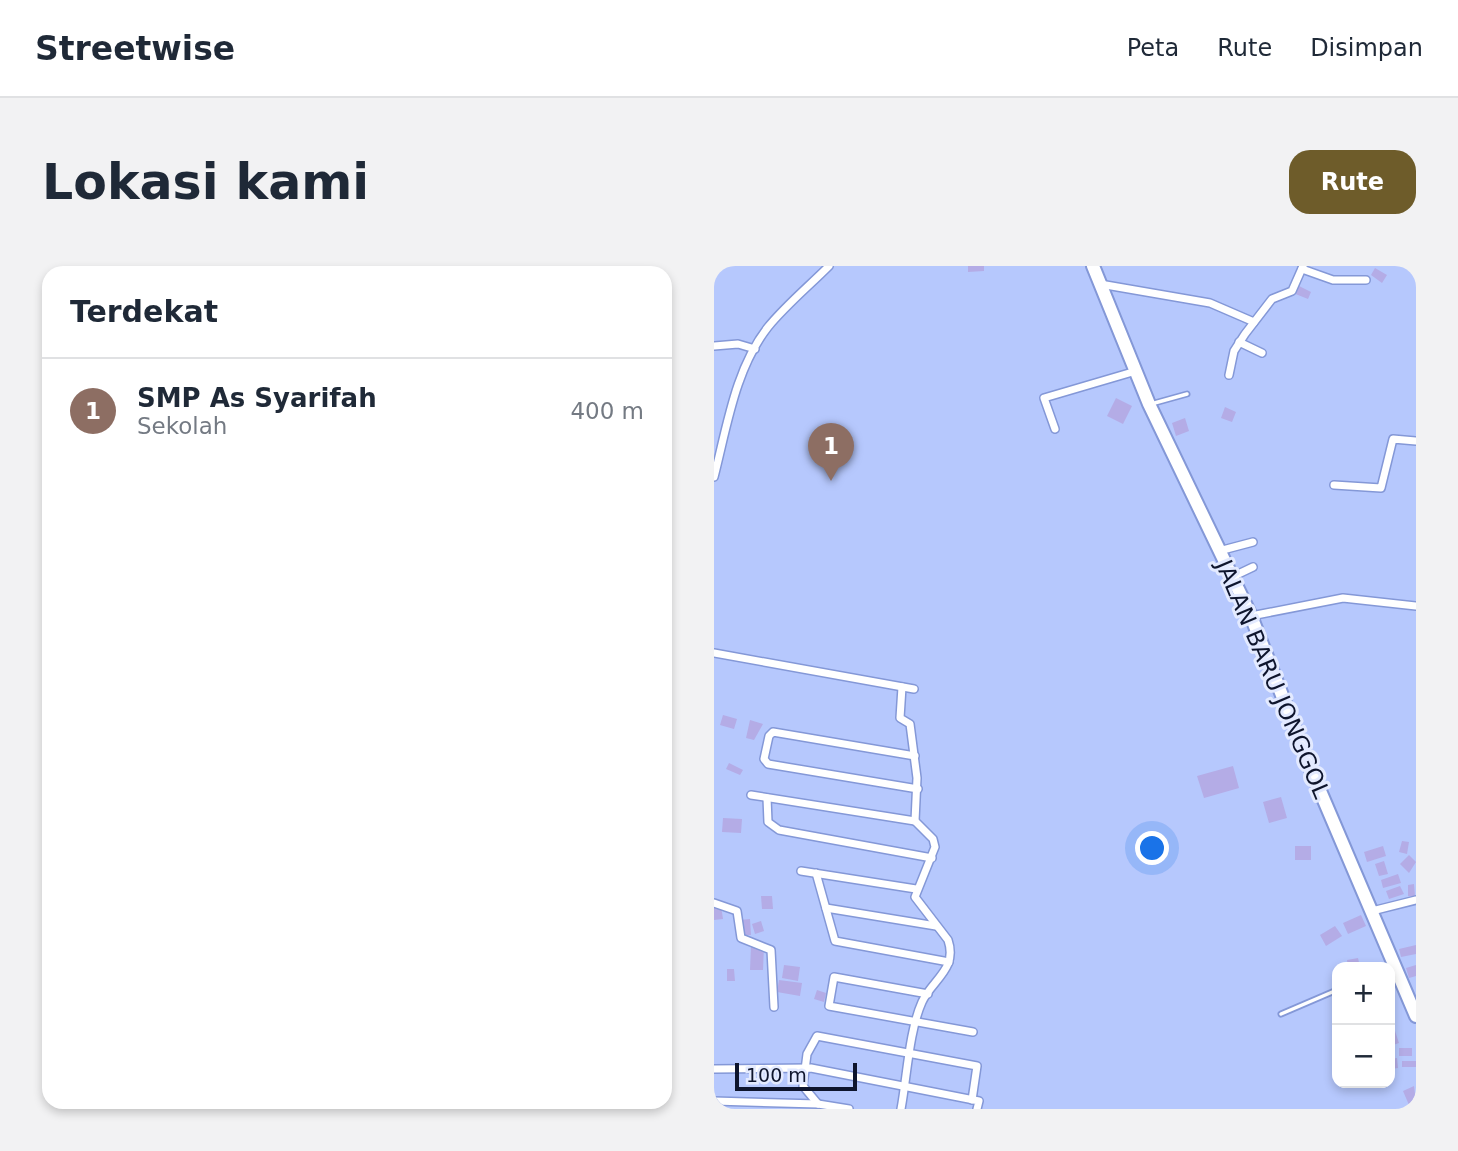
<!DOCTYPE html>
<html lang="id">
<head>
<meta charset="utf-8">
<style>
	body { margin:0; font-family:"DejaVu Sans",sans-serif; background:#f2f2f3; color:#1f2937 }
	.controls { position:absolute; right:21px; bottom:21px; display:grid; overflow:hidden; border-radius:14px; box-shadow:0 4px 10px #0003 }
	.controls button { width:63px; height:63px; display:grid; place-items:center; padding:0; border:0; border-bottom:2px solid #e0e1e3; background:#fff; color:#1f2937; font:35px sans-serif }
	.scale { position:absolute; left:21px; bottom:18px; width:122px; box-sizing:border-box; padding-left:7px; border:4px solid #0e152d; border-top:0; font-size:19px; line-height:24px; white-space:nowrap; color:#0e152d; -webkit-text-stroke:5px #e3eaff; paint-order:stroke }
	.you { position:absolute; left:439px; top:583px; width:24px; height:24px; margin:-18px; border:5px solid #fff; border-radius:50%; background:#1a73e8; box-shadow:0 0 0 10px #1a73e833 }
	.badge { display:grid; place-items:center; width:46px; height:46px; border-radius:50%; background:#6e5c2a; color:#fff; font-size:23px; font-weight:700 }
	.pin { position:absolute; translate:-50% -58px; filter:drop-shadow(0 2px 4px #0008) }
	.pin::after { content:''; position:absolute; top:37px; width:24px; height:21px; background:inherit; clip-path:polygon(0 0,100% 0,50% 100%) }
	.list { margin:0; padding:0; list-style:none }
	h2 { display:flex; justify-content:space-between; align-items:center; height:91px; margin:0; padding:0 28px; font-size:30px }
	h2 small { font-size:23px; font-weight:400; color:#747a83 }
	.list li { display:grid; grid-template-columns:46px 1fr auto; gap:21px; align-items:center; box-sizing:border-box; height:105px; padding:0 28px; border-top:2px solid #e0e1e3 }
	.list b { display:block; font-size:26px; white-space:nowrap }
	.list p { margin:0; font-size:23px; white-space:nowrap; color:#747a83 }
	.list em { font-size:23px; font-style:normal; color:#747a83 }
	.map { position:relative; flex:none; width:702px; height:843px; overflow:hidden; border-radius:21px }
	header { display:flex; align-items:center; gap:42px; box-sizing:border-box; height:98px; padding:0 35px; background:#fff; border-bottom:2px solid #e0e1e3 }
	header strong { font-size:33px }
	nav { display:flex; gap:38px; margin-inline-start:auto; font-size:24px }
	.intro { display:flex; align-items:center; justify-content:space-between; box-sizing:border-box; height:168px; padding:0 42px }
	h1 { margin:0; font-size:49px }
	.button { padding:18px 32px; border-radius:21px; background:#6e5c2a; color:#fff; font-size:24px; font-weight:700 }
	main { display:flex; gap:42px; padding:0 42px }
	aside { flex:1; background:#fff; border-radius:21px; box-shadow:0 4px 10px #0003 }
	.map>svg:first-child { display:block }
	.building { fill:#b4ace6 }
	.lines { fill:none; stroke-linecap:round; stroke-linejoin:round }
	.lane-casing { stroke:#8498d7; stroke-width:7 }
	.street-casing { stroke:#8498d7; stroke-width:10 }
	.primary-casing { stroke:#8498d7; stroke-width:16 }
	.lane { stroke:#fff; stroke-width:3.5 }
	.street { stroke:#fff; stroke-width:7 }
	.primary { stroke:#fff; stroke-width:12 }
	.labels { text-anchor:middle; stroke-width:6; stroke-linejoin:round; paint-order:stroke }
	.street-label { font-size:23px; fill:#0e152d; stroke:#e3eaff }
</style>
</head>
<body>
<header>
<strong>Streetwise</strong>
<nav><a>Peta</a><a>Rute</a><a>Disimpan</a></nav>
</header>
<div class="intro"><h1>Lokasi kami</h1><a class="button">Rute</a></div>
<main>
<aside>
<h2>Terdekat<small></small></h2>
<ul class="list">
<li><span class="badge" style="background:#8d6e63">1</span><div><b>SMP As Syarifah</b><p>Sekolah</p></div><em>400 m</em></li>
</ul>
</aside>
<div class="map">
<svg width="702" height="843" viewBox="0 0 702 843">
	<rect width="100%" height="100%" fill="#b6c8fd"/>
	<g class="building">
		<path d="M254,0h16v5l-16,1z"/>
		<path d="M661,2l12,7 -5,8 -11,-8z"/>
		<path d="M583,19l14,7 -3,7 -15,-6z"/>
		<path d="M402,132l16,8 -9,18 -16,-8z"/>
		<path d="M511,141l11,5 -4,10 -11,-4z"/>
		<path d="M471,152l4,13 -13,5 -4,-13z"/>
		<path d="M9,449l14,4 -3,10 -14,-4z"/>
		<path d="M36,454l13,4 -9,16 -8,-2z"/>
		<path d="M15,497l14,7 -3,5 -14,-6z"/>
		<path d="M519,500l6,22 -35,10 -7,-22z"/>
		<path d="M567,531l6,21 -18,5 -6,-21z"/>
		<path d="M9,552l19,1 -1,14 -19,-1z"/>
		<path d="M688,575l7,1 -2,12 -8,-2z"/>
		<rect x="581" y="580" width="16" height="14"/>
		<path d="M669,580l3,10 -19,6 -3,-10z"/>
		<path d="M695,589l7,7 -7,11 -9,-9z"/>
		<path d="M670,595l4,13 -9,2 -4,-12z"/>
		<path d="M684,608l3,9 -18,5 -2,-8z"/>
		<path d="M700,618l1,12h-7v-11z"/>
		<path d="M686,620l4,8 -15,5 -3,-8z"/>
		<path d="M47,630h11l1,13h-11z"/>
		<path d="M7,640l2,13 -9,1v-13z"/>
		<path d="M647,649l5,11 -18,8 -5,-11z"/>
		<path d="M36,653l1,16h-11l-1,-15z"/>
		<path d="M47,655l3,10 -9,3 -3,-10z"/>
		<path d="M621,660l7,10 -16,10 -6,-11z"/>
		<path d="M702,679v9l-15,3 -2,-8z"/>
		<path d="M37,680h13l-1,24h-13z"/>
		<path d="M644,692l2,9h-12l-1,-7z"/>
		<path d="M70,699l16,2 -2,14 -16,-3z"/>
		<path d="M702,699v11l-7,2 -3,-10z"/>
		<path d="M13,703h7l1,12h-8z"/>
		<path d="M65,714l23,3 -2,13 -23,-4z"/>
		<path d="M103,724l9,3 -2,9 -10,-3z"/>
		<path d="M681,765l4,12 -9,3v-13z"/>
		<rect x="685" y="782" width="13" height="8"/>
		<path d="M683,792l1,10 -8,1v-10z"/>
		<rect x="688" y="795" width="14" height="6"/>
		<path d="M700,820l2,16 -7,3 -6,-14z"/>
	</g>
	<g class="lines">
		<g class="lane-casing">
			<g id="lane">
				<path d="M437,138l36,-10"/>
				<path d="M567,748l56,-24"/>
			</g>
		</g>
		<g class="street-casing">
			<g id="street">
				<path d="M588,3l31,11h33"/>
				<path d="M386,18l110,19 44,19"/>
				<path d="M525,76l23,11"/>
				<path d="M0,80l24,-2 17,5"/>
				<path d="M515,109l5,-24 11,-17 27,-35 20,-8 11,-25"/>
				<path d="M341,163l-11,-31 92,-27"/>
				<path d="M0,211c13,-50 21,-108 54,-150 18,-22 41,-41 61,-61"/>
				<path d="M620,219l47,3 12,-49 23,2"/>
				<path d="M505,285l34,-9"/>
				<path d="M518,311l21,-10"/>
				<path d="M537,350l92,-18 73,8"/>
				<path d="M0,387l200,36"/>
				<path d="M201,490l-142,-24 -4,4 -5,23 4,5 150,25"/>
				<path d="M37,529l164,26"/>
				<path d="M53,532l1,24 11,8 153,28"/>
				<path d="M87,605l115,18"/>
				<path d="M102,607l19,68 114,21"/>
				<path d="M0,637l23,8 4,27 30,12 3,57"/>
				<path d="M112,642l110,18"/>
				<path d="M658,645l44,-11"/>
				<path d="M214,728l-94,-17 -5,29 144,26"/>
				<path d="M0,803l97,-1 168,33 -2,8"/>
				<path d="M0,835l104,3 31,5"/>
				<path d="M104,838l-15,-18 4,-32 10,-18 160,30 -5,34"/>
				<path d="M187,843c6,-32 8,-78 21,-107 10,-22 36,-33 26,-62l-33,-43 20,-50 -2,-8 -18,-18 2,-43 -7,-54 -10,-6 2,-31"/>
				<path d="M697,843l5,-2"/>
			</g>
		</g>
		<g class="primary-casing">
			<path id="primary" d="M379,0l56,138 102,212 61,156 104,244"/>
		</g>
		<use href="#lane" class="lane"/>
		<use href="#street" class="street"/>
		<use href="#primary" class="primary"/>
	</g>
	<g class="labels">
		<g class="street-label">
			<text transform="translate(559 413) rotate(67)" y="8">JALAN BARU JONGGOL</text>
		</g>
	</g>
</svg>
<div class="controls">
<button>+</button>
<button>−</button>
</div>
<div class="scale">100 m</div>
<div class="you"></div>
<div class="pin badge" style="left:117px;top:215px;background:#8d6e63">1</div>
</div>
</main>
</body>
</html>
